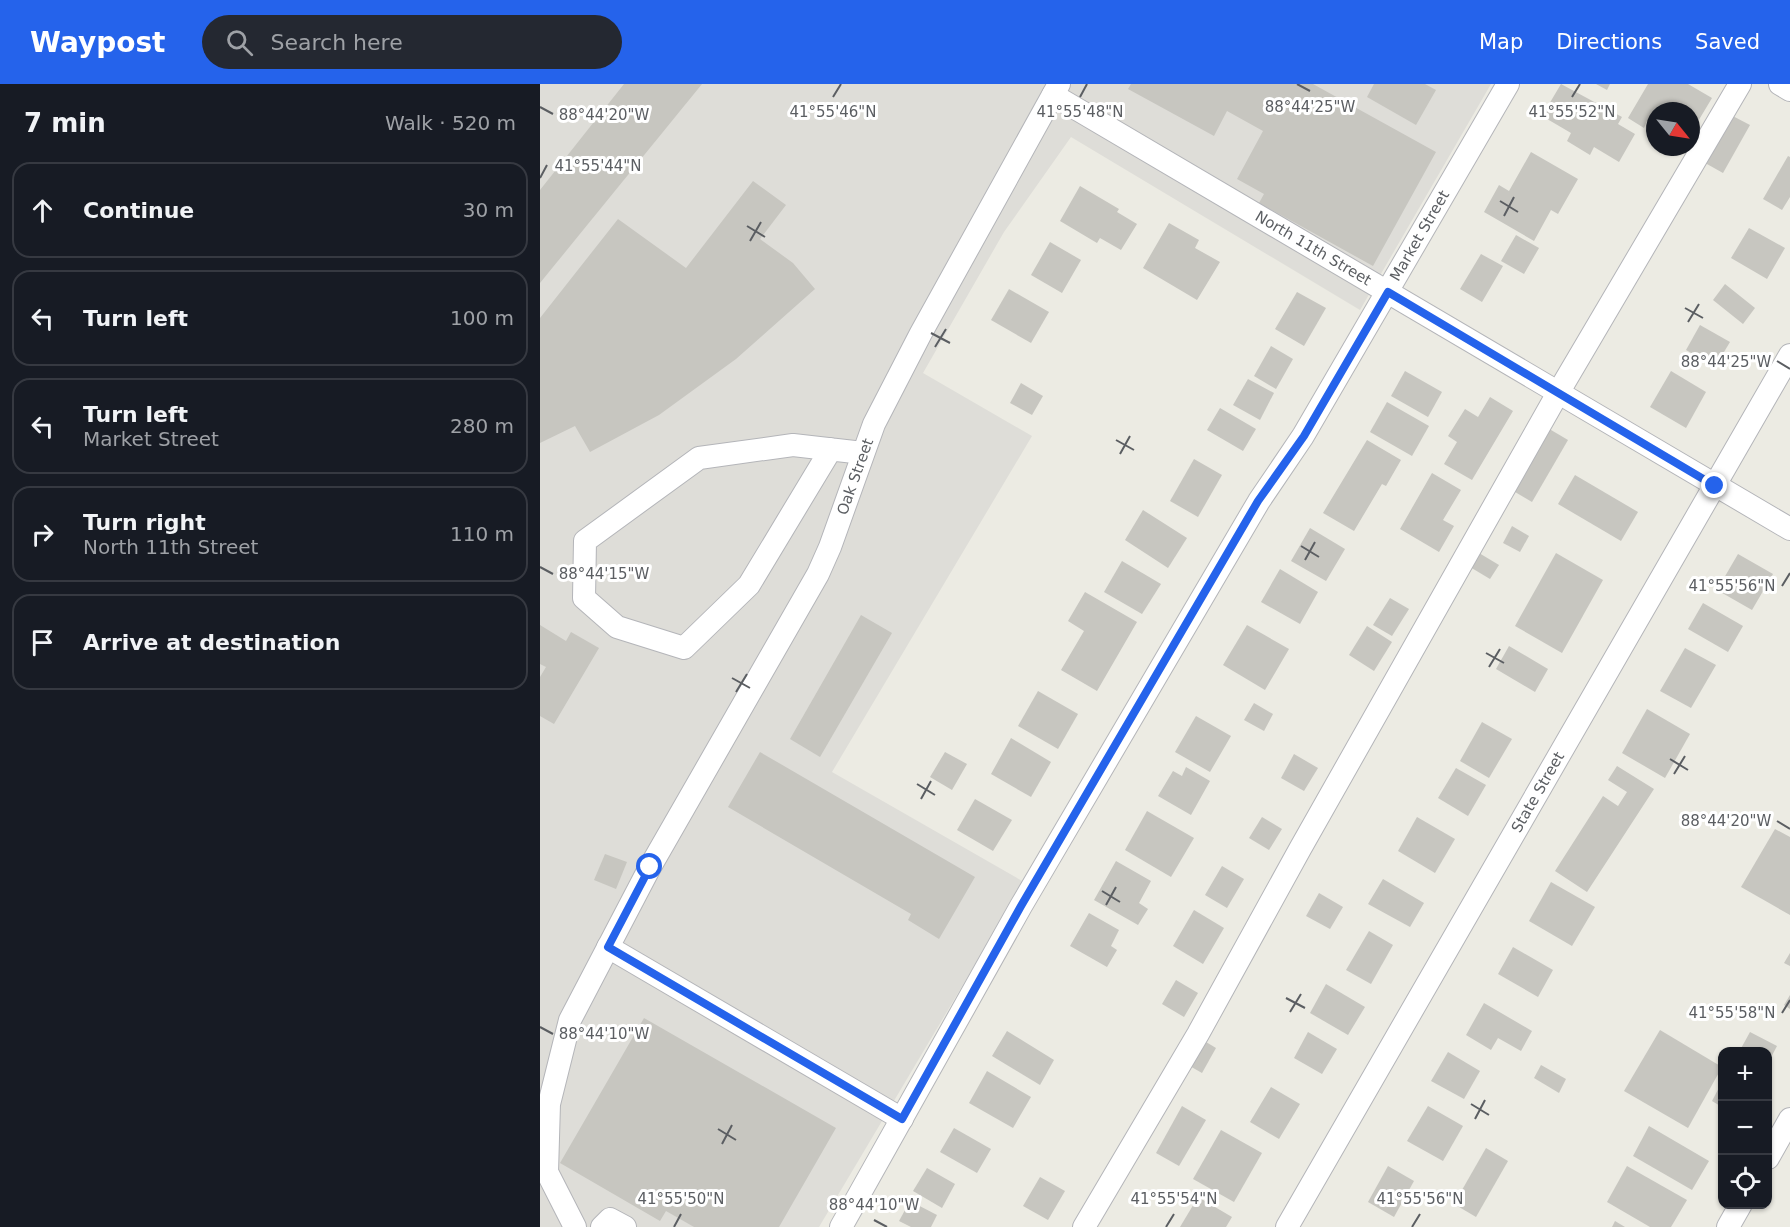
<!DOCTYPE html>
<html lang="en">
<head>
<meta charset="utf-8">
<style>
	body { margin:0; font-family:"DejaVu Sans",sans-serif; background:#242831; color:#f1f3f6 }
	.controls { position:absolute; right:18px; bottom:18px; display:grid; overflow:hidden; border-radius:12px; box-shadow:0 2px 4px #0004 }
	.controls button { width:54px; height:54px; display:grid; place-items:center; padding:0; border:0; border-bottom:2px solid #363941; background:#171b24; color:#f1f3f6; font:30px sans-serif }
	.compass { position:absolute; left:1106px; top:18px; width:54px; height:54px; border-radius:50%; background:#171b24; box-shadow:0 2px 4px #0004; rotate:120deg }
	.stop { position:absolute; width:18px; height:18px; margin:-14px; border:4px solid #2563eb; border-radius:50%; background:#fff }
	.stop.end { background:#2563eb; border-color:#fff; box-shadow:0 2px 6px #0008 }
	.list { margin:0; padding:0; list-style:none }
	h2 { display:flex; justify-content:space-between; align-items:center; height:78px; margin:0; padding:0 24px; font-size:26px }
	h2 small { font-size:20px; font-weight:400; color:#9ea1a6 }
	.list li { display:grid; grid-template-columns:39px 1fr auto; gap:18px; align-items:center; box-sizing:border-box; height:96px; margin:0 12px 12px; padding:0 12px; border:2px solid #363941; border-radius:18px }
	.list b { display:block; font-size:22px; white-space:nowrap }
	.list p { margin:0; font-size:20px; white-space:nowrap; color:#9ea1a6 }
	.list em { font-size:20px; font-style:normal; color:#9ea1a6 }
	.icon { flex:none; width:33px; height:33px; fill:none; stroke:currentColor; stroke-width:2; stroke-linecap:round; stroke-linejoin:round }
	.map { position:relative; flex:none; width:1250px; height:1143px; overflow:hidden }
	header { display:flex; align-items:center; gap:36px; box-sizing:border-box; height:84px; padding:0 30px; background:#2563eb; color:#fff }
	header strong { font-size:28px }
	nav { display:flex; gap:33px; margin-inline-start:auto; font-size:21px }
	.search { width:420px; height:54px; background:#242831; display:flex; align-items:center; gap:15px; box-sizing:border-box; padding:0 21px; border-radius:33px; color:#9ea1a6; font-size:22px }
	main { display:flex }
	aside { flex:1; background:#171b24 }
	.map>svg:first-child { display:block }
	.industrial { fill:#deddd8 }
	.building { fill:#c7c6c0 }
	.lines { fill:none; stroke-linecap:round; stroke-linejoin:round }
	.minor-casing { stroke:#b4b5b9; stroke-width:24 }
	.minor { stroke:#fff; stroke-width:22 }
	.route { stroke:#2563eb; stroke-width:8 }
	.ticks { fill:none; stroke:#5b5e62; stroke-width:2 }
	.labels { text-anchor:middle; stroke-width:6; stroke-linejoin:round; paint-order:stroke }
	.street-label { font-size:15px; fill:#5b5e62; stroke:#fff }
	.ticks-label { font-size:15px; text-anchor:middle; fill:#5b5e62; stroke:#fff; stroke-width:6; stroke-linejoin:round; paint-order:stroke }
</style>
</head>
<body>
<header>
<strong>Waypost</strong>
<div class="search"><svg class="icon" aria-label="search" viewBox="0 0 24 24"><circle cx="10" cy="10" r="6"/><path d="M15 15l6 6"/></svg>Search here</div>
<nav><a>Map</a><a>Directions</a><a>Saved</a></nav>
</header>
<main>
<aside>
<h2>7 min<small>Walk · 520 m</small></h2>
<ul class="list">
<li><svg class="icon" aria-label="ahead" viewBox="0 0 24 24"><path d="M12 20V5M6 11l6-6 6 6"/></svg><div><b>Continue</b></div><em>30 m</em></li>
<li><svg class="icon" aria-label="left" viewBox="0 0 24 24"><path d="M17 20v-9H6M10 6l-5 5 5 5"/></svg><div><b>Turn left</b></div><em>100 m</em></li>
<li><svg class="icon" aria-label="left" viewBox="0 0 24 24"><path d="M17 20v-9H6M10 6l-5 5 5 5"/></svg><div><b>Turn left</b><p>Market Street</p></div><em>280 m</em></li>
<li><svg class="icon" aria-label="right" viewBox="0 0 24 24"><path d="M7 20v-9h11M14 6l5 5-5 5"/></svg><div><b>Turn right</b><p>North 11th Street</p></div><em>110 m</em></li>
<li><svg class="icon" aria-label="arrive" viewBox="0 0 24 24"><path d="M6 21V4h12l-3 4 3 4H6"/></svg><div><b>Arrive at destination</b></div></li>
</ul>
</aside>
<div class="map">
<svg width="1250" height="1143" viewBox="0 0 1250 1143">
	<rect width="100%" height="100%" fill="#ecebe3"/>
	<path class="industrial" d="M0,0h951l-131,226 -289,-173 -67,95 -81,141 109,63 -200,336 192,110 -205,345h-279z"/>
	<g class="building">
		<path d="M84,0h78l-162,199v-93z"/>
		<path d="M591,0h182l123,68 -63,114 -114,-63 5,-9 -27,-15 26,-48 -36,-20 -13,25 -86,-47z"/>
		<path d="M834,0h51l11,6 -20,35 -49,-28z"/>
		<path d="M1021,0l61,33 -4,7 17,10 -16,28 -25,-15 -4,8 -23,-14 4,-8 -29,-17z"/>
		<path d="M1056,0h14l-3,6z"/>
		<path d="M1108,0h40l24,14 -21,35v-22h-36v14l-8,-4 -3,7 -16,-10z"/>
		<path d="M1185,28l25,13 -27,48 -25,-14z"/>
		<path d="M991,68l47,27 -20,35 -7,-4 -17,31 -50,-29 15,-27 10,6z"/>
		<path d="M1248,72l2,1v40l-8,13 -19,-11z"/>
		<path d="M213,97l33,24 -26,34 33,24 22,26 -79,70 -77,56 -69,37 -15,-26 -35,17v-125l78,-99 68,49z"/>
		<path d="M540,102l39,23 -2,3 20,12 -16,26 -21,-12 -3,5 -37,-22z"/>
		<path d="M629,139l30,17 -4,8 25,14 -23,38 -54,-32z"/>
		<path d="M1209,144l36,20 -18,31 -36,-21z"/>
		<path d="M976,151l23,13 -15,26 -23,-13z"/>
		<path d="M510,158l31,18 -19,33 -31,-18z"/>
		<path d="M941,170l22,12 -21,36 -22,-13z"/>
		<path d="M1185,200l30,24 -12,16 -30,-24z"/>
		<path d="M469,205l40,23 -18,31 -40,-23z"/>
		<path d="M757,208l29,16 -22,38 -29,-17z"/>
		<path d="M1160,241l30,17 -15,25 -29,-17z"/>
		<path d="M731,262l22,13 -17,30 -22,-13z"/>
		<path d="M865,287l37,21 -14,25 -37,-21z"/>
		<path d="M1131,287l35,21 -20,36 -36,-21z"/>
		<path d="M708,295l26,14 -14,27 -27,-15z"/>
		<path d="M481,299l22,13 -11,19 -22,-12z"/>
		<path d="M950,313l23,14 -41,69 -28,-16 13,-22 -9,-6 17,-27 13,8z"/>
		<path d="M847,318l42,24 -17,30 -42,-24z"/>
		<path d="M680,324l36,21 -13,22 -36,-21z"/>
		<path d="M1006,343l22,13 -36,62 -22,-13z"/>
		<path d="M827,356l34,20 -15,26 -4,-2 -28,47 -31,-18z"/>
		<path d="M654,375l28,16 -24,42 -28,-16z"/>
		<path d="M892,389l29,17 -18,30 11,6 -15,26 -39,-23z"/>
		<path d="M1035,391l63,37 -17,29 -63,-37z"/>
		<path d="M603,426l44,28 -19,30 -43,-28z"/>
		<path d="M972,442l17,10 -9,16 -17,-9z"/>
		<path d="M770,444l35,21 -19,32 -35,-20z"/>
		<path d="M939,469l20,12 -9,14 -20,-12z"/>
		<path d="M1016,469l47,27 -41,73 -47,-27z"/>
		<path d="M1198,470l35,20 -21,36 -35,-20z"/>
		<path d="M582,477l39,23 -19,30 -38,-22z"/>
		<path d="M740,485l38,23 -18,32 -39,-22z"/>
		<path d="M545,508l52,30 -40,69 -36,-21 23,-39 -16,-10z"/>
		<path d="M850,514l19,11 -17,27 -19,-11z"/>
		<path d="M1163,519l40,23 -15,26 -40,-23z"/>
		<path d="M321,531l31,18 -72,124 -30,-18z"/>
		<path d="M0,541l26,16 5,-9 28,16 -45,76 -14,-8v-39l6,-10 -6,-3z"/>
		<path d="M707,541l42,24 -24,41 -42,-25z"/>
		<path d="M827,542l25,16 -18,29 -25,-16z"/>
		<path d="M969,562l39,23 -13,23 -39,-23z"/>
		<path d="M1145,564l31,17 -25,43 -31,-17z"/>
		<path d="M498,607l40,23 -20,35 -40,-23z"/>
		<path d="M714,619l19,11 -9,17 -20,-11z"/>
		<path d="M1107,625l43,25 -25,44 -43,-25z"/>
		<path d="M656,632l35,20 -21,36 -35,-20z"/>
		<path d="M942,638l30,17 -23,39 -29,-17z"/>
		<path d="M471,654l40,24 -20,35 -40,-23z"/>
		<path d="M220,668l215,125 -36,62 -31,-19 3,-6 -183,-107z"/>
		<path d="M405,668l22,12 -15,26 -22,-13z"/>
		<path d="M754,670l24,14 -14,23 -23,-13z"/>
		<path d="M1077,682l37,23 -67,103 -32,-21 48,-75 15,10 9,-14 -19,-12z"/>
		<path d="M646,683l24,14 -19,34 -33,-19 15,-25 9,5z"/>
		<path d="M916,684l30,17 -18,31 -30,-18z"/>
		<path d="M435,715l37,21 -19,31 -36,-21z"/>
		<path d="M607,727l47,27 -23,39 -46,-27z"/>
		<path d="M722,733l20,12 -13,21 -20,-12z"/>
		<path d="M877,733l38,22 -20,34 -37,-22z"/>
		<path d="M1235,745l15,8v78l-49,-28z"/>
		<path d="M65,770l22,8 -11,27 -22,-9z"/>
		<path d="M576,777l35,20 -12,22 9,6 -10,16 -44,-25z"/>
		<path d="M682,782l22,13 -17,29 -22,-13z"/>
		<path d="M843,795l41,24 -14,24 -42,-23z"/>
		<path d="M1011,798l44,25 -23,39 -43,-25z"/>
		<path d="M779,809l24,14 -13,22 -24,-13z"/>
		<path d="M654,826l30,18 -21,36 -30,-18z"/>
		<path d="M549,829l30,17 -8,16 6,4 -10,17 -37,-21z"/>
		<path d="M829,847l24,14 -22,39 -25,-14z"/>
		<path d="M973,863l40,23 -15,27 -40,-23z"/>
		<path d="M1250,869v13l-6,-3z"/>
		<path d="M636,896l22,13 -14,24 -22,-13z"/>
		<path d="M786,900l39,23 -17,28 -38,-22z"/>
		<path d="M1250,911v14l-6,-4z"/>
		<path d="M944,919l48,28 -11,20 -23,-13 -7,12 -25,-15z"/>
		<path d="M104,934l192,110 -57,99h-85l-28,-16 -6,10 -100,-58z"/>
		<path d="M1120,946l62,37 -34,61 -64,-37z"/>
		<path d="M467,947l47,29 -14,25 -48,-29z"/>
		<path d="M768,948l29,17 -15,25 -28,-16z"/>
		<path d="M1210,948l27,14 -9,17v-11h-29z"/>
		<path d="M656,952l20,12 -14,25 -21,-12z"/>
		<path d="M908,968l32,19 -16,28 -33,-18z"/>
		<path d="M1001,981l25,14 -7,14 -25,-15z"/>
		<path d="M447,987l44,26 -18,31 -44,-25z"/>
		<path d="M1182,998v25l-10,-6z"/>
		<path d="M731,1003l29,17 -21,35 -29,-17z"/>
		<path d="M642,1022l24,14 -27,46 -23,-13z"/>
		<path d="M888,1022l35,20 -20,35 -36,-20z"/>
		<path d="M1109,1042l60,35 -17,29 -59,-34z"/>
		<path d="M414,1044l37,21 -14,24 -37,-21z"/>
		<path d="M681,1046l41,23 -28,49 -41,-23z"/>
		<path d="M946,1064l22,13 -32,56 -22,-13z"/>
		<path d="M848,1082l26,15 -20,36 -26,-15z"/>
		<path d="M1087,1082l60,34 -16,27h-21l-43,-25z"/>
		<path d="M387,1084l28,16 -13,24 -29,-17z"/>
		<path d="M500,1093l25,14 -17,29 -25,-14z"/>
		<path d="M658,1113l34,20 -6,10h-46z"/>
		<path d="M370,1117l27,14 -6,12h-20l-12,-6z"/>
		<path d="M1075,1137l10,6h-13z"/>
	</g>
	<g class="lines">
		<g class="minor-casing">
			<g id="minor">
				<path d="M1240,0l10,6"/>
				<path id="s1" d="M513,11l737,434"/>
				<path d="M291,365l-82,136 -65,63 -67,-21 -33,-29 1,-57 114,-83 94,-13 70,8"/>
				<path d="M68,863l294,172"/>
				<path d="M1228,1074l22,-39"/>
				<path id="s2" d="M35,1143l-28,-55 2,-68 21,-84 80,-153 168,-293 12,-27 44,-123 47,-91 138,-249"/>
				<path d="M62,1143l8,-8 15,8"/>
				<path id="s3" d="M301,1143l180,-321 238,-405 44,-65 205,-352"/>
				<path d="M544,1143l114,-193 102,-185 258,-456 182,-309"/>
				<path id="s4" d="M747,1143l503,-872"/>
				<path d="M1188,1143l13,-23"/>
			</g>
		</g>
		<use href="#minor" class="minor"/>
	</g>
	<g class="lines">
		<path class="route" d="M110,783l-42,80 294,172 119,-213 237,-405 46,-65 84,-144 327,194"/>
	</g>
	<path class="ticks" d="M757,0l13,7M293,13l8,-13M540,13l7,-13M1032,13l8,-13M0,23l13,7M0,94l7,-13M960,117l18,11M964,132l10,-19M207,142l18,11M210,157l11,-19M1145,224l18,10M1148,238l11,-18M391,249l19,10M395,263l11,-18M1237,277l13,8M576,356l18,10M580,370l10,-18M761,462l18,11M765,476l10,-18M0,483l13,7M1242,502l8,-13M946,569l18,10M949,583l11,-18M192,594l18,10M196,608l11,-18M1130,675l18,11M1134,690l11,-18M377,700l18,11M381,715l10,-18M1237,737l13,8M562,807l18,11M566,821l10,-18M746,914l19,10M750,928l11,-18M1242,929l8,-13M0,943l13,7M931,1020l18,11M935,1035l10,-19M178,1045l18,11M182,1060l10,-19M334,1136l13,7M134,1143l7,-13M626,1143l8,-13M872,1143l8,-13"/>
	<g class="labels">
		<g class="street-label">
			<text dy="5" stroke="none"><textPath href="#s3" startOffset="1148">Market Street</textPath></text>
			<text dy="5" stroke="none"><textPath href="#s1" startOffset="302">North 11th Street</textPath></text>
			<text dy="5" stroke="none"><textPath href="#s2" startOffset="831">Oak Street</textPath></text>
			<text dy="5" stroke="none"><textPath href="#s4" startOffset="502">State Street</textPath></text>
		</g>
	</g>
	<g class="ticks-label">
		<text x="770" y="28">88°44'25"W</text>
		<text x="293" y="33">41°55'46"N</text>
		<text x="540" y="33">41°55'48"N</text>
		<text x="1032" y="33">41°55'52"N</text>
		<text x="64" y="36">88°44'20"W</text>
		<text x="58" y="87">41°55'44"N</text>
		<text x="1186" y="283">88°44'25"W</text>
		<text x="64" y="495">88°44'15"W</text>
		<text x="1192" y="507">41°55'56"N</text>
		<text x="1186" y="742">88°44'20"W</text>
		<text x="1192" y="934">41°55'58"N</text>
		<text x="64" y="955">88°44'10"W</text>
		<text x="141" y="1120">41°55'50"N</text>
		<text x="634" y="1120">41°55'54"N</text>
		<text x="880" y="1120">41°55'56"N</text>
		<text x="334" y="1126">88°44'10"W</text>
	</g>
</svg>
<div class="controls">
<button>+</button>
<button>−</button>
<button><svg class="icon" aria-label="locate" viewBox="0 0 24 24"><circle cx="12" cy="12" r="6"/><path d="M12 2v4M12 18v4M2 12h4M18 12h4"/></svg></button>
</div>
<svg class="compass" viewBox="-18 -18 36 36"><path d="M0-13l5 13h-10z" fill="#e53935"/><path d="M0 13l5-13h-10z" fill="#9ea1a6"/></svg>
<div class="stop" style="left:110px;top:783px"></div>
<div class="stop end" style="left:1175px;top:402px"></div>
</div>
</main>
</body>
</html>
